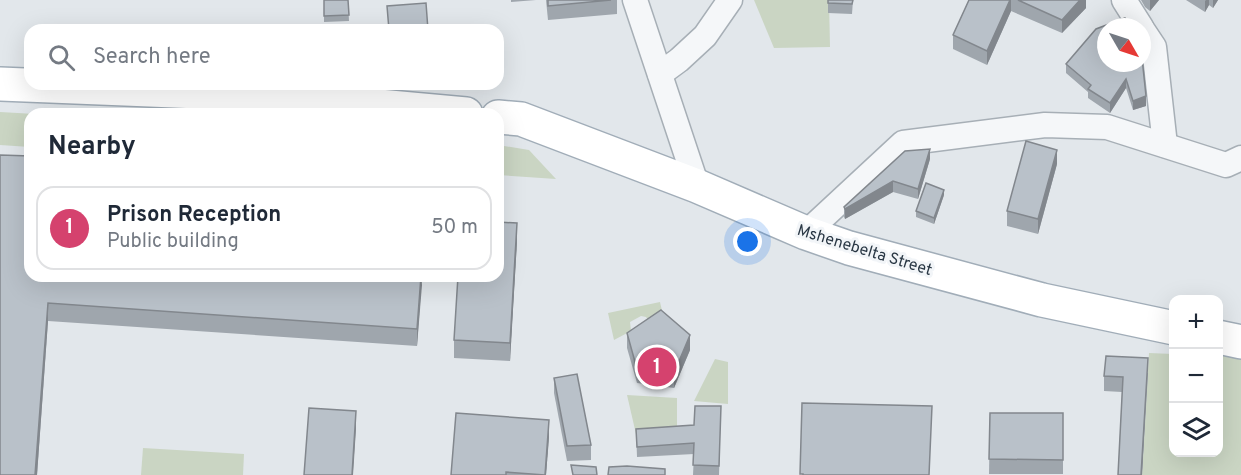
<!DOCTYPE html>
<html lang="en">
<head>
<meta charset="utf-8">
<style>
	body { margin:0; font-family:Overpass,sans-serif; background:#f6f6f7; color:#1f2937 }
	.controls { position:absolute; right:18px; bottom:18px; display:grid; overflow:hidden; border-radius:12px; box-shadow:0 6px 24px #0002 }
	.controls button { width:54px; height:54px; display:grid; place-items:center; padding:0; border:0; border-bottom:2px solid #e0e1e3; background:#fff; color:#1f2937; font:30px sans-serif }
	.compass { position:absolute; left:1097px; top:18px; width:54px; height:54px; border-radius:50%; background:#fff; box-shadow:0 6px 24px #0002; rotate:129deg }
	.you { position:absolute; left:748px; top:242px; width:21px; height:21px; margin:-15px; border:4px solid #fff; border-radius:50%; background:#1a73e8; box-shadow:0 0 0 9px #1a73e833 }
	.badge { display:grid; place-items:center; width:39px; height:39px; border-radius:50%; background:#d5426e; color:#fff; font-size:20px; font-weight:700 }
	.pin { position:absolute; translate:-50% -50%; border:3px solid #fff; box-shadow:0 2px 6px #0006 }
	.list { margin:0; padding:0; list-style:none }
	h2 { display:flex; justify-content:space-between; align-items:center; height:78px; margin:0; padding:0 24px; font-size:26px }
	h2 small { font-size:20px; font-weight:400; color:#747a83 }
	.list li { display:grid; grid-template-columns:39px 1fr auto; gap:18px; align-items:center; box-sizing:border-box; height:84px; margin:0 12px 12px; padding:0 12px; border:2px solid #e0e1e3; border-radius:18px }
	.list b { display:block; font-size:22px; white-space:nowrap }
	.list p { margin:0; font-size:20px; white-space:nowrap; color:#747a83 }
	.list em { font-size:20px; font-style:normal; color:#747a83 }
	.icon { flex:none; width:33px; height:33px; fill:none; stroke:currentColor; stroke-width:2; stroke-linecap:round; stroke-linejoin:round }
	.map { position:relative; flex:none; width:1241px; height:475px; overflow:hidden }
	.search { position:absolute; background:#fff; box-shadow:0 6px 24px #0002; left:24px; top:24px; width:480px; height:66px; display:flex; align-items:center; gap:15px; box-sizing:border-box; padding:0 21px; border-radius:18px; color:#747a83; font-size:22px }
	.panel { position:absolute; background:#fff; box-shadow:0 6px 24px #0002; left:24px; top:108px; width:480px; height:174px; border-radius:18px }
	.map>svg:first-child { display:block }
	.green { fill:#cad5c3 }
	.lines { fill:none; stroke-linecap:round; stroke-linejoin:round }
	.street-casing { stroke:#a7afb6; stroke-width:27 }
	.primary-casing { stroke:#a1adb8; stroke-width:36 }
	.street { stroke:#f5f7f9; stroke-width:24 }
	.primary { stroke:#fff; stroke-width:33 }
	.wall { fill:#9fa6ad }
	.shaded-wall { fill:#82878d }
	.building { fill:#b9c1c9; stroke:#82878d; stroke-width:1.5 }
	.labels { text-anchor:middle; stroke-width:6; stroke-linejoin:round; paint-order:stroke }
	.street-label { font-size:16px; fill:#293744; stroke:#f2f5f8 }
</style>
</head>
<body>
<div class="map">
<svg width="1241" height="475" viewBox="0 0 1241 475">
	<rect width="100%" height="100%" fill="#e2e7eb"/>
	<g class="green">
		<path d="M754,0h75l1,47 -56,1z"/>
		<path d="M0,112l35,2h-5v33l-30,-2z"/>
		<path d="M498,145l31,5 27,29 -58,-4z"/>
		<path d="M660,302l3,13 -14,6 -3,-4 -5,-1 -11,6 1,9 -17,9 -6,-27z"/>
		<path d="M1149,353l24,1 1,98h44l1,-97 22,1v119h-99z"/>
		<path d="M715,359l13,3v42l-34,-3z"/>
		<path d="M627,395l50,3v32l-41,4z"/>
		<path d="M143,448l101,6 -1,21h-102z"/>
	</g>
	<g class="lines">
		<g class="street-casing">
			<g id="street">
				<path d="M635,0l62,186"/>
				<path d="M1124,0l17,27"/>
				<path d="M1142,29l12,18 11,98"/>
				<path d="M660,74l19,-14 26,-24 25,-36"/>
				<path d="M806,233l97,-90 142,-18 62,2 119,38 15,-7"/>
			</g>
		</g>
		<g class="primary-casing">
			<g id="primary">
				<path d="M0,84l249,10 217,20"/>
				<path d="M498,117l23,2 176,67 109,47 43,15 193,52 132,28"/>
				<path d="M1218,337l23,5"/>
			</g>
		</g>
		<use href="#street" class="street"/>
		<use href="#primary" class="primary"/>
	</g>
	<g class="wall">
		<path d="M324,0h24l1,21 -25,1z"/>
		<path d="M511,0h25l-25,2z"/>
		<path d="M546,0h71v14l-69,6z"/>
		<path d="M828,0h25l-1,14 -24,-1z"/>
		<path d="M969,0h117v8l-24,25 -51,-22 -24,54 -34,-16v-14z"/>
		<path d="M1141,0h18l-9,11 -5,-4z"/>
		<path d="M1186,0h32l-5,8 -4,-3 -4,7z"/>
		<path d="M1142,63l4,43 -13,4 -7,-22 -16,25 -22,-15v-6l-22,-19v-9z"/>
		<path d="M930,159l-12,40 -25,-7 -48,27 -1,-2v-10z"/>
		<path d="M1057,164l-19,70 -31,-8v-15z"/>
		<path d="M944,195l-10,29 -18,-7v-6z"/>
		<path d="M517,241l-7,120 -56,-3v-18z"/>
		<path d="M30,276h392l-5,70 -369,-25 -11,154h-37z"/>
		<path d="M627,333l63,17 -16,38 -37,-5 -10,-35z"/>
		<path d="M1148,373l-6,102h-24l4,-83 -18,-1v-15z"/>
		<path d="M554,378l37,67v15l-24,1 -13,-68z"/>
		<path d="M721,406l-2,69h-26l1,-21 -57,3 -1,-28 58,-4z"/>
		<path d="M990,413h73v61h-74z"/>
		<path d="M549,437l-3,38h-95z"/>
	</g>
	<g class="shaded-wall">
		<path d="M1010,0h1v11l-24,54v-14z"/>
		<path d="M1080,0h6v8l-24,25v-13z"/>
		<path d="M1150,0h9l-9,11z"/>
		<path d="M1206,0h3v5l-4,7v-11z"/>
		<path d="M1213,0h5l-5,8z"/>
		<path d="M1126,79v9l-16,25v-10z"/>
		<path d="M1146,96v10l-13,4v-9z"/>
		<path d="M930,149v10l-12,40v-10z"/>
		<path d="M1057,150v14l-19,70v-15z"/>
		<path d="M893,181v11l-48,27v-10z"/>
		<path d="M944,190v5l-10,29v-6z"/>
		<path d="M517,223v18l-7,120v-18z"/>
		<path d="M421,276l1,9 -5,61v-17z"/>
		<path d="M48,303v18l-11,154h-2z"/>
		<path d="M690,335v15l-16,38v-15z"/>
		<path d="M1148,358l-6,117h-1z"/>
		<path d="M356,411v18l-3,46h-1z"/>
		<path d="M549,420v17l-3,38h-1z"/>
	</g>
	<g class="building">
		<path d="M324,0h24l1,15 -25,1z"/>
		<path d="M548,0h63l-63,6z"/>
		<path d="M828,0h25l-1,4 -24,-1z"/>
		<path d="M969,0h41l-23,51 -34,-16z"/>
		<path d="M1018,0h62l-18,20z"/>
		<path d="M426,3l2,27h-39l-2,-24z"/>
		<path d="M1125,18l5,9h-24v36h36v-5l4,38 -13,5 -7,-22 -16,24 -22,-14 3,-4 -25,-21 30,-35z"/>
		<path d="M1026,141l31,9 -19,69 -31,-8z"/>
		<path d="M930,149l-12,40 -25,-8 -48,28 -1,-2 61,-56z"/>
		<path d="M0,155l30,1v120h391l-4,53 -369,-26 -13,172h-35z"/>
		<path d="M926,183l18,7 -10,28 -18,-7z"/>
		<path d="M498,222l19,1 -7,120 -56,-3 4,-64h40z"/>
		<path d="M661,310l29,25 -16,38 -37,-4 -10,-36z"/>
		<path d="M1106,356l42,2 -7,117h-23l5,-98 -19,-1z"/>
		<path d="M577,374l14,71 -24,1 -13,-68z"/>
		<path d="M802,403l130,3 -3,69h-126v-1h-3z"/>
		<path d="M695,406h26l-2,60 -26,-1 1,-22 -57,4 -1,-18 58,-4z"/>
		<path d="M309,408l47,3 -4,64h-48z"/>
		<path d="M456,413l93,7 -4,55 -39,-3v3h-55z"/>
		<path d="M990,413h73v47l-74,-1z"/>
		<path d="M571,465l25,2 1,8h-24z"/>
		<path d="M627,466l38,3v6h-57l1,-8z"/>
	</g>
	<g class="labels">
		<g class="street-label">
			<text transform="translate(865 249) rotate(17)" y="6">Mshenebelta Street</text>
		</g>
	</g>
</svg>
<div class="controls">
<button>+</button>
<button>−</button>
<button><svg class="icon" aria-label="layers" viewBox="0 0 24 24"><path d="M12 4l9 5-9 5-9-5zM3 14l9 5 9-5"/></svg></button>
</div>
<svg class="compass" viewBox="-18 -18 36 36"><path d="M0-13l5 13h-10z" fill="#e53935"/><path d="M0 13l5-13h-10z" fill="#747a83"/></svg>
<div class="you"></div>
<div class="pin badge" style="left:657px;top:367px">1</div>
<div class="search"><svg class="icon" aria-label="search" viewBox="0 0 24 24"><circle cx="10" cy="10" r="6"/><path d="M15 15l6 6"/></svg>Search here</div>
<section class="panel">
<h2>Nearby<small></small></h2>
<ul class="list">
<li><span class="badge">1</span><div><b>Prison Reception</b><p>Public building</p></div><em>50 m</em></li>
</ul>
</section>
</div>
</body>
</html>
